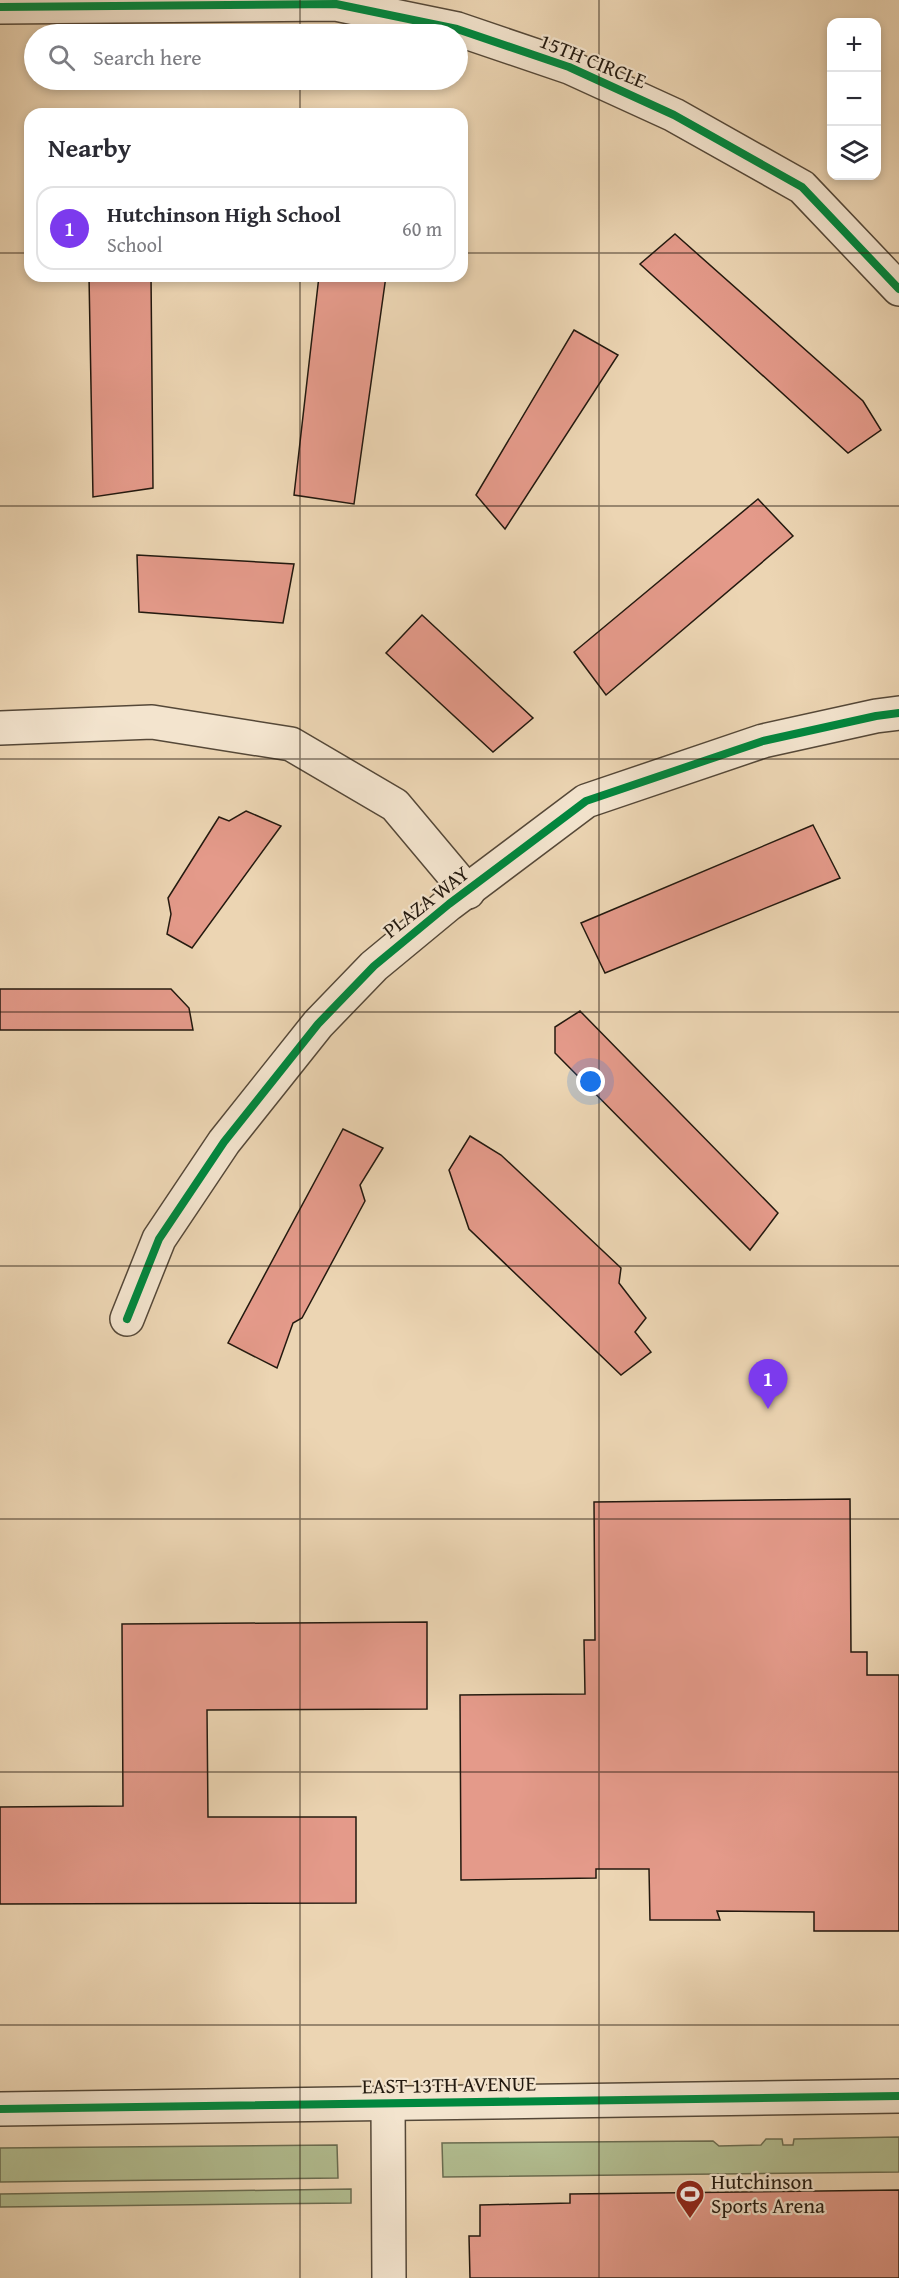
<!DOCTYPE html>
<html lang="en">
<head>
<meta charset="utf-8">
<style>
	body { margin:0; font-family:"Gentium Book Plus",serif; background:#f2f2f3; color:#2b2b33 }
	.controls { position:absolute; right:18px; top:18px; display:grid; overflow:hidden; border-radius:12px; box-shadow:0 3px 9px #0003 }
	.controls button { width:54px; height:54px; display:grid; place-items:center; padding:0; border:0; border-bottom:2px solid #e1e1e2; background:#fff; color:#2b2b33; font:30px sans-serif }
	.you { position:absolute; left:591px; top:1082px; width:21px; height:21px; margin:-15px; border:4px solid #fff; border-radius:50%; background:#1a73e8; box-shadow:0 0 0 9px #1a73e833 }
	.badge { display:grid; place-items:center; width:39px; height:39px; border-radius:50%; background:#7c3aed; color:#fff; font-size:20px; font-weight:700 }
	.pin { position:absolute; translate:-50% -50px; filter:drop-shadow(0 2px 3px #0008) }
	.pin::after { content:''; position:absolute; top:32px; width:21px; height:18px; background:inherit; clip-path:polygon(0 0,100% 0,50% 100%) }
	.list { margin:0; padding:0; list-style:none }
	h2 { display:flex; justify-content:space-between; align-items:center; height:78px; margin:0; padding:0 24px; font-size:26px }
	h2 small { font-size:20px; font-weight:400; color:#7c7c81 }
	.list li { display:grid; grid-template-columns:39px 1fr auto; gap:18px; align-items:center; box-sizing:border-box; height:84px; margin:0 12px 12px; padding:0 12px; border:2px solid #e1e1e2; border-radius:18px }
	.list b { display:block; font-size:22px; white-space:nowrap }
	.list p { margin:0; font-size:20px; white-space:nowrap; color:#7c7c81 }
	.list em { font-size:20px; font-style:normal; color:#7c7c81 }
	.icon { flex:none; width:33px; height:33px; fill:none; stroke:currentColor; stroke-width:2; stroke-linecap:round; stroke-linejoin:round }
	.map { position:relative; flex:none; width:899px; height:2278px; overflow:hidden }
	.search { position:absolute; background:#fff; box-shadow:0 3px 9px #0003; left:24px; top:24px; width:444px; height:66px; display:flex; align-items:center; gap:15px; box-sizing:border-box; padding:0 21px; border-radius:33px; color:#7c7c81; font-size:22px }
	.panel { position:absolute; background:#fff; box-shadow:0 3px 9px #0003; left:24px; top:108px; width:444px; height:174px; border-radius:18px }
	.map>svg:first-child { display:block }
	.green { fill:#b2be91; stroke:#6a6c50; stroke-width:1.5 }
	.building { fill:#e49a8a; stroke:#23190f; stroke-width:1.5 }
	.lines { fill:none; stroke-linecap:round; stroke-linejoin:round }
	.street-casing { stroke:#554838; stroke-width:36 }
	.street { stroke:#f3e4ce; stroke-width:33 }
	.cycleway-casing { stroke:#f3e4ce; stroke-width:11 }
	.cycleway { stroke:#00873e; stroke-width:8 }
	.grid { fill:none; stroke:#23190f; stroke-width:1.5; stroke-opacity:0.55 }
	.labels { text-anchor:middle; stroke-width:4.5; stroke-linejoin:round; paint-order:stroke }
	.street-label { font-size:21px; fill:#23190f; stroke:#f3e4ce }
	.poi-label { font-size:21px; fill:#23190f; stroke:#f3e4ce; text-anchor:start }
</style>
</head>
<body>
<div class="map">
<svg width="899" height="2278" viewBox="0 0 899 2278">
	<rect width="100%" height="100%" fill="#ecd5b3"/>
	<filter id="stains"><feTurbulence type="fractalNoise" baseFrequency=".00333" numOctaves="4"/><feColorMatrix values="0 0 0 0 .2 0 0 0 0 .09 0 0 0 0 .02 0 0 0 .5 -.17"/></filter>
	<radialGradient id="worn" r=".72"><stop offset=".6" stop-color="#630" stop-opacity="0"/><stop offset="1" stop-color="#630" stop-opacity=".3"/></radialGradient>
	<g class="green">
		<path d="M899,2137v35l-456,5 -1,-34 271,-2 6,5 42,-1 5,-6h16l1,6h10l1,-6z"/>
		<path d="M337,2145l1,33 -338,4v-34z"/>
		<path d="M351,2189v14l-351,4v-13z"/>
	</g>
	<g class="building">
		<path d="M675,234l188,167 18,29 -33,23 -208,-189z"/>
		<path d="M89,276h62l2,212 -60,9z"/>
		<path d="M319,276h67l-32,228 -60,-9z"/>
		<path d="M574,330l44,25 -113,174 -29,-34z"/>
		<path d="M758,499l35,37 -187,159 -32,-43z"/>
		<path d="M137,555l157,9 -11,59 -144,-11z"/>
		<path d="M422,615l111,103 -40,34 -107,-99z"/>
		<path d="M246,811l35,15 -89,122 -25,-14 4,-20 -3,-16 51,-81 10,4z"/>
		<path d="M813,825l27,53 -235,95 -24,-50z"/>
		<path d="M0,989h171l18,19 4,22h-193z"/>
		<path d="M580,1011l198,202 -28,37 -195,-197v-26z"/>
		<path d="M343,1129l40,19 -23,37 5,16 -63,117 -9,5 -16,45 -49,-25z"/>
		<path d="M470,1136l31,19 120,113 -2,15 27,35 -11,14 16,20 -30,23 -152,-146 -20,-59z"/>
		<path d="M850,1499l1,153h16v23h32v256h-85v-19l-97,-1 3,9h-70l-1,-51h-53v9l-135,2 -1,-185 125,-1 -1,-54h11l-1,-138z"/>
		<path d="M427,1622v87l-220,1 1,107h148v86l-356,1v-97l123,-1 -1,-182z"/>
		<path d="M899,2190v88h-429l-1,-42h11v-31l90,-2v-9z"/>
	</g>
	<g class="lines">
		<g class="street-casing">
			<g id="street">
				<path d="M0,7l336,-3 121,25 112,38 105,48 128,72 97,102"/>
				<path d="M0,728l152,-6 139,22 104,61 73,87"/>
				<path d="M127,1319l32,-80 65,-97 94,-118 56,-58 75,-62 137,-103 177,-60 113,-25 23,-3"/>
				<path d="M388,2105l1,173"/>
				<path d="M0,2109l899,-13"/>
			</g>
		</g>
		<use href="#street" class="street"/>
		<g class="cycleway-casing">
			<g id="cycleway">
				<path d="M0,7l336,-3 121,25 112,38 105,48 128,72 97,102"/>
				<path d="M127,1319l32,-80 65,-97 94,-118 56,-58 75,-62 137,-103 177,-60 113,-25 23,-3"/>
				<path d="M0,2109l899,-13"/>
			</g>
		</g>
		<use href="#cycleway" class="cycleway"/>
	</g>
	<path class="grid" d="M300,0v34M599,0v2278M300,80v34M0,253h30M462,253h437M300,276v2002M0,506h899M0,759h899M0,1012h899M0,1266h899M0,1519h899M0,1772h899M0,2025h899"/>
	<defs>
		<g id="stadium-pin" transform="scale(1.5)"><path d="M0 17L-7.5 6A9.5 9.5 0 1 1 7.5 6Z" fill="#8f2418" stroke="#f3e4ce"/><path d="M0-5a6.5 5 0 1 0 0 10a6.5 5 0 1 0 0-10ZM-3.5-1.8h7v3.6h-7Z" fill="#fff"/></g>
	</defs>
	<g fill-rule="evenodd">
		<use href="#stadium-pin" x="690" y="2194"/>
	</g>
	<g class="labels">
		<g class="street-label">
			<text transform="translate(593 61) rotate(22)" y="7">15TH CIRCLE</text>
			<text transform="translate(426 902) rotate(-38)" y="7">PLAZA WAY</text>
			<text transform="translate(449 2085) rotate(-1)" y="7">EAST 13TH AVENUE</text>
		</g>
		<g class="poi-label">
			<text x="711" y="2189">Hutchinson<tspan x="711" dy="24">Sports Arena</tspan></text>
		</g>
	</g>
	<rect width="100%" height="100%" filter="url(#stains)"/>
	<rect width="100%" height="100%" fill="url(#worn)"/>
</svg>
<div class="controls">
<button>+</button>
<button>−</button>
<button><svg class="icon" aria-label="layers" viewBox="0 0 24 24"><path d="M12 4l9 5-9 5-9-5zM3 14l9 5 9-5"/></svg></button>
</div>
<div class="you"></div>
<div class="pin badge" style="left:768px;top:1409px">1</div>
<div class="search"><svg class="icon" aria-label="search" viewBox="0 0 24 24"><circle cx="10" cy="10" r="6"/><path d="M15 15l6 6"/></svg>Search here</div>
<section class="panel">
<h2>Nearby<small></small></h2>
<ul class="list">
<li><span class="badge">1</span><div><b>Hutchinson High School</b><p>School</p></div><em>60 m</em></li>
</ul>
</section>
</div>
</body>
</html>
